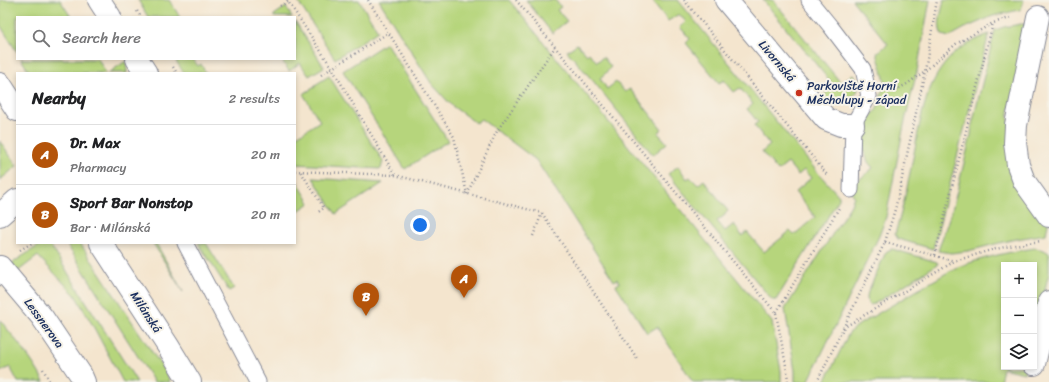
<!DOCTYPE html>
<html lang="en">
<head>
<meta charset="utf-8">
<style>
	body { margin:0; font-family:Sriracha,sans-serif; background:#f6f6f6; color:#202124 }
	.controls { position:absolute; right:12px; bottom:12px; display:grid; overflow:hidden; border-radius:0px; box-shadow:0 2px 6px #0003 }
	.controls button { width:36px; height:36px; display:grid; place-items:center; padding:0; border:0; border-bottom:1px solid #e0e0e0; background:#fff; color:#202124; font:20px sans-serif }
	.you { position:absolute; left:420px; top:225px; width:14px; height:14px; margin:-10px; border:3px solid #fff; border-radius:50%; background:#1a73e8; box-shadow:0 0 0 6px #1a73e833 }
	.badge { display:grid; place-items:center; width:26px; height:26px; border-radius:50%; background:#b45309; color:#fff; font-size:13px; font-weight:700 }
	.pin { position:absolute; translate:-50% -33px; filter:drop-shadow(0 1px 2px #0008) }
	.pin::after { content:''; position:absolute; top:21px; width:14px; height:12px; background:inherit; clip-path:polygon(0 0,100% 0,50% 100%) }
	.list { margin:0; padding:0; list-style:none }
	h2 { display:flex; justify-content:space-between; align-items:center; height:52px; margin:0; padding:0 16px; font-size:17px }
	h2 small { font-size:13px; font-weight:400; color:#757577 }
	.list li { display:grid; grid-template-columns:26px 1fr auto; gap:12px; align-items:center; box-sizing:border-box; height:60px; padding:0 16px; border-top:1px solid #e0e0e0 }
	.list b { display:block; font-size:15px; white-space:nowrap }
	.list p { margin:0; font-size:13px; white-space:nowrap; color:#757577 }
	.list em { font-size:13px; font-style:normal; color:#757577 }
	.icon { flex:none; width:22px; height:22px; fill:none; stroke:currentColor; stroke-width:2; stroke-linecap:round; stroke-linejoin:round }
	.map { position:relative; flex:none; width:1049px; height:382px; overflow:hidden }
	.search { position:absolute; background:#fff; box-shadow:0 2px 6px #0003; left:16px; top:16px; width:280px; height:44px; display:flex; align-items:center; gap:10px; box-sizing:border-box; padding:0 14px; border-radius:0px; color:#757577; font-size:15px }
	.panel { position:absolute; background:#fff; box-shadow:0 2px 6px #0003; left:16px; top:72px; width:280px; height:172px; border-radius:0px }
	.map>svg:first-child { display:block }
	.green { fill:#b6d57c; stroke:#68826d }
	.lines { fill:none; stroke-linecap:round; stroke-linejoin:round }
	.lane-casing { stroke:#888a96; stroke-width:17 }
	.street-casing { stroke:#888a96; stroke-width:24 }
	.secondary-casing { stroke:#888a96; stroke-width:24 }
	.path { stroke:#888a96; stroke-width:2.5; stroke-dasharray:1 3; stroke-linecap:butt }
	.lane { stroke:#fff; stroke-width:15 }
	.street { stroke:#fff; stroke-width:22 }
	.secondary { stroke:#fff; stroke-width:22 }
	.poi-dot { fill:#c8321e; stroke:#f7f3e8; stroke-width:1.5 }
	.labels { text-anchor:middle; stroke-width:4; stroke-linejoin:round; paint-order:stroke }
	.street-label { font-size:12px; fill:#1b2f5e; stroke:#f7f3e8 }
	.poi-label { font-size:12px; fill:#1b2f5e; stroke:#f7f3e8; text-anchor:start }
</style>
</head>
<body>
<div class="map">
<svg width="1049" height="382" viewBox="0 0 1049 382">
	<rect width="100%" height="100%" fill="#f7f3e8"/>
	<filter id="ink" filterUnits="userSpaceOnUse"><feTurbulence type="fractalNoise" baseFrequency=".025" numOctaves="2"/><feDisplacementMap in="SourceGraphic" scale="8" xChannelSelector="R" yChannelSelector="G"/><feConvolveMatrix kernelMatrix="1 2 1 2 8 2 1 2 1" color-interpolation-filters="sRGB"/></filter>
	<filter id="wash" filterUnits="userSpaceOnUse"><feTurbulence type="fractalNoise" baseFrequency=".012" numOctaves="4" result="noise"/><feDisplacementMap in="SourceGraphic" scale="16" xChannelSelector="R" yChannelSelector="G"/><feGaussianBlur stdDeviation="0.9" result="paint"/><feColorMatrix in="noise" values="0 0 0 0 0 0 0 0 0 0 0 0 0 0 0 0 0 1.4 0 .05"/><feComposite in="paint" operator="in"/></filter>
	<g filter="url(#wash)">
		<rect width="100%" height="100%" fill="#f4e5ce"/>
		<g class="green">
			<path d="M0,0h60l11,17h-54v35l-17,-27z"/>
			<path d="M138,0h31l11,17h-32z"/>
			<path d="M297,0h62l19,31 -43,28z"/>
			<path d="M379,0h130l263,322 9,49v11h-88l-36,-55 -10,6 -31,-48 4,-2 -3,-4 -3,2 -78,-121 -55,-41 -5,4 -24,-17 -21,-23z"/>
			<path d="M526,0h29l6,7 -4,3 10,11 -15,12z"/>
			<path d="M655,0h23l141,174 20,22v3l-63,101h-4l-104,-126 10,-8 9,13 3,-2 8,8 6,-5 24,31 -3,3v1l-8,6 8,10 9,-7 8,12 5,-4 17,20 26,-21 4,4 21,-18 -20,-25 16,-14 -7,-8 -6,5 -10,-12 -10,8 -16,-19 8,-7 -16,-20 4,-3 -11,-13 6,-5 -13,-16 -6,4 -10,-12 -5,3 -33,-40 4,-4 -10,-12 6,-5 -7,-8 -11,7 -15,-19z"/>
			<path d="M763,0h10l68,83 12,-9 6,11c-1,2 -1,5 -2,7 -8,11 -28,10 -39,8l16,-14z"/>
			<path d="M852,0h78l-13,71 -13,54 -18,92 -7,19 -71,146h-13v-11l-10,-62 66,-104 3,-9 -5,-8 24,-20 -5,-6 -5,-14 1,-16 5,-14 8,-9 8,-28 -8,-28 11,-9z"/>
			<path d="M944,0h80l-3,9 -2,1 -26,6 -28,12 -16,9 -7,-2c-6,-10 0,-24 2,-35z"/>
			<path d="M286,7l6,10h-18v-2z"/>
			<path d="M295,21l29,46 -15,9 -9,-13 -11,8 -8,-12h14z"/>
			<path d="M1021,24l8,1 -21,92 40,106 -2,11 -35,6 -43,11 -17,2 -13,-2 16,-48 17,-68 1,-10 23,-95 9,-3z"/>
			<path d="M989,34l-56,215 -35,-10 -3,-5c9,-28 14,-57 20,-86 6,-31 11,-64 33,-88 11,-13 26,-20 41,-26z"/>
			<path d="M386,43l62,98 -43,28 -62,-98z"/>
			<path d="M577,44l10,11 2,-2 8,9 6,-5 8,10 -3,3v1l-8,7 7,11 9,-7 9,10 5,-3 32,40 -4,4 9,10 -14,12 -59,-73 -27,-31z"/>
			<path d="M21,59h77l8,14h-76z"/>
			<path d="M179,59h14l5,7 3,-2 5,9h-22l-8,-12z"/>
			<path d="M126,61l1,12h-19z"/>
			<path d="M329,76l54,85 -2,8 -86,-5v-31l2,3 23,-15 -17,-27 12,-7v-2z"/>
			<path d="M0,141l17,25 -17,14z"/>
			<path d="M295,178l15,25 -15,10z"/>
			<path d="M313,178l70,5 -47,31z"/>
			<path d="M43,243h6l88,139h-14l-31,-58 -17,-29 -37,-39 -21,16 -5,-9z"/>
			<path d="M66,243h14l86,130 4,9h-16z"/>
			<path d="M153,243h3l27,49z"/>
			<path d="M198,243h8l28,45 -5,3z"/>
			<path d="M1035,248l9,2 5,3v20l-15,60v-68h-30v102h21l-1,6 -21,-5 -3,14h-175l24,-49 3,-3 8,-6 95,-56c26,-10 53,-16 80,-20z"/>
			<path d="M892,249l45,13 1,2 -64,40 -4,1c-4,-4 -3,-8 -2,-13l17,-38 2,-3z"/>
			<path d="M0,320c16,20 32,39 44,62h-26l-8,-15 -10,5z"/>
		</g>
	</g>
	<g filter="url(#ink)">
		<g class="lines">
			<g class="lane-casing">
				<g id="lane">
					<path d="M809,0l22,27 32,42 6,27 -16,29 -2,65"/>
					<path d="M185,243l73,139"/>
				</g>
			</g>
			<g class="street-casing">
				<g id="street">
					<path d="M99,0l11,17"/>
					<path d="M726,0l100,119 15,6h12"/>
					<path d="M1038,17l-22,108 -1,18 3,22 6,16 25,35"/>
					<path d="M137,59l9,14"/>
					<path d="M0,215l17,-15"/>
					<path d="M0,267l42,50 39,58 3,7"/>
					<path d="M1034,364l15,-62"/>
				</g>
			</g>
			<g class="secondary-casing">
				<g id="secondary">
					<path d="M0,84l17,26"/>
					<path d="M101,243l67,103 22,36"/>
				</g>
			</g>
			<g class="path">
				<path d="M287,0l45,68 63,107"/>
				<path d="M368,0l86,137 13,57"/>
				<path d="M516,0l260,313 63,-105"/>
				<path d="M684,0l144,176"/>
				<path d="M280,6l8,-4"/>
				<path d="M137,11l4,6"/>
				<path d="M173,67l4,6"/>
				<path d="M321,75l67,-42"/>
				<path d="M892,92l15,-8 18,-13 31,-27 37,-21 17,-5"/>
				<path d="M295,171l100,4 147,38 96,147"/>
				<path d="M301,172l23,36 -7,5"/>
				<path d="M467,194l30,-63 58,-84"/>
				<path d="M533,236l9,-23"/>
				<path d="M885,242l69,19"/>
				<path d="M20,250l12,-7"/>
				<path d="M935,255l58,-232"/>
				<path d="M776,313l11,58 1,11"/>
				<path d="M843,328l112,-67 36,-11 24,-5 26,-4"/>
				<path d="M43,369l7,13"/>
				<path d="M817,382l68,-140 11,-36 29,-135 12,-71"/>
			</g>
			<use href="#lane" class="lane"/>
			<use href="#street" class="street"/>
			<use href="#secondary" class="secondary"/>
		</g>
	</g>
	<circle class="poi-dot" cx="799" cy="93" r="4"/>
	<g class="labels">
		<g class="street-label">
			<text transform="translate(777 61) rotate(50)" y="4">Livornská</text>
			<text transform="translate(146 312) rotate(57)" y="4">Milánská</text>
			<text transform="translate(44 323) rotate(54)" y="4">Lessnerova</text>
		</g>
		<g class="poi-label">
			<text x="807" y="90">Parkoviště Horní<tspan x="807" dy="14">Měcholupy - západ</tspan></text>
		</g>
	</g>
</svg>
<div class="controls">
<button>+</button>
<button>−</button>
<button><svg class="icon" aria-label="layers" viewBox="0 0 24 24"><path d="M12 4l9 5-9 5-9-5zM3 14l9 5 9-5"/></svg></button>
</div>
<div class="you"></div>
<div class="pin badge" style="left:464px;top:298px">A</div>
<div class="pin badge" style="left:366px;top:316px">B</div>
<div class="search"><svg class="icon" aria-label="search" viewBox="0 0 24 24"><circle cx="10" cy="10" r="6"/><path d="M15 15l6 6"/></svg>Search here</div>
<section class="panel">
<h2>Nearby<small>2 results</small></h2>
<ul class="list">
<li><span class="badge">A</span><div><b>Dr. Max</b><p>Pharmacy</p></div><em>20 m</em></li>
<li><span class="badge">B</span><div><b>Sport Bar Nonstop</b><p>Bar · Milánská</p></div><em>20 m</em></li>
</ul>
</section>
</div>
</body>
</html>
